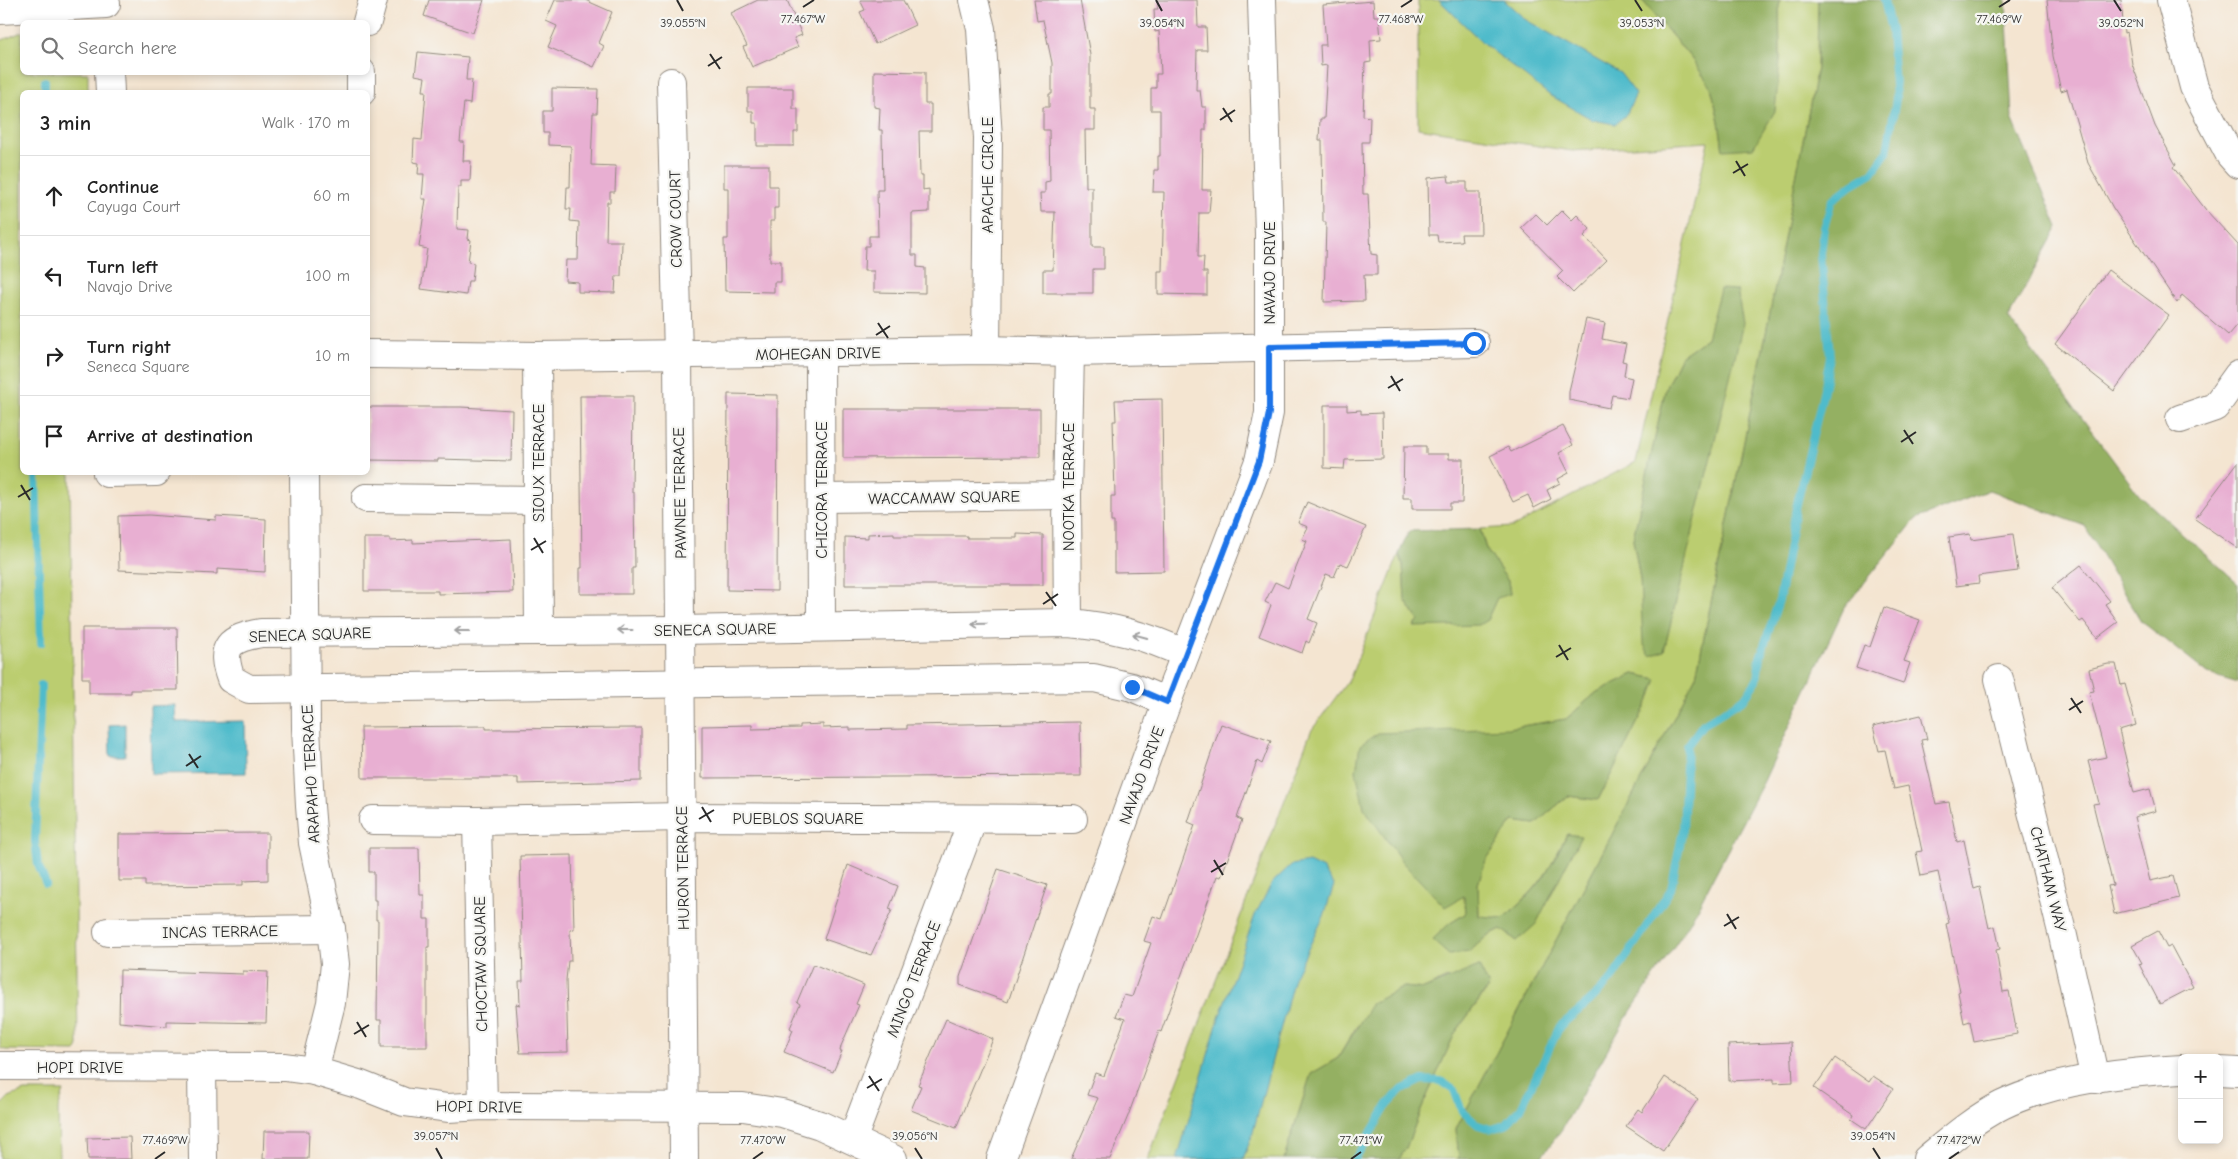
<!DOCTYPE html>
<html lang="en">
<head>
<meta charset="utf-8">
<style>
	body { margin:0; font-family:"Comic Neue",sans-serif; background:#f2f2f2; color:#222 }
	.controls { position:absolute; right:15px; bottom:15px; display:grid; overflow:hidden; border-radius:8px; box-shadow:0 2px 8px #0003 }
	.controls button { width:45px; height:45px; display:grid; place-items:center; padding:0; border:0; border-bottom:1px solid #e0e0e0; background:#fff; color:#222; font:25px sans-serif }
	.stop { position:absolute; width:15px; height:15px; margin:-11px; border:4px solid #1a73e8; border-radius:50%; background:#fff }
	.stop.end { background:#1a73e8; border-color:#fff; box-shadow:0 1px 5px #0008 }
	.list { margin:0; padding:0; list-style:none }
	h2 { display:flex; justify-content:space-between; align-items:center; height:65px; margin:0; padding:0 20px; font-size:21px }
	h2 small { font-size:16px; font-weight:400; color:#767676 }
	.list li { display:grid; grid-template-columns:32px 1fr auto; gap:15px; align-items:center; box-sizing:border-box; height:80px; padding:0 20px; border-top:1px solid #e0e0e0 }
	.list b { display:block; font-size:19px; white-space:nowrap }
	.list p { margin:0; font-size:16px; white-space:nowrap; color:#767676 }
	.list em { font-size:16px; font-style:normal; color:#767676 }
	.icon { flex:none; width:28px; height:28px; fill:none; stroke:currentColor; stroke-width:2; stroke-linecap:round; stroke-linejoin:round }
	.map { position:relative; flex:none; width:2238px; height:1159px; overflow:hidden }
	.search { position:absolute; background:#fff; box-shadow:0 2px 8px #0003; left:20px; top:20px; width:350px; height:55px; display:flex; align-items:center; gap:12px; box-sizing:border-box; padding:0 18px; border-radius:8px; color:#767676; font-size:19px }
	.panel { position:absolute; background:#fff; box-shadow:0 2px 8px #0003; left:20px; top:90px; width:350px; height:385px; border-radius:8px }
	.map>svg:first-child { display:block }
	.green { fill:#bbcd70; stroke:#737c4e; fill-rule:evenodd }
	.forest { fill:#94b062; stroke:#606e46 }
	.water { fill:#4fbbcb; stroke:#3d737b }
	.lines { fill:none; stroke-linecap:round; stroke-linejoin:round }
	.stream { stroke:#4fbbcb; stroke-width:8 }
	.building { fill:#e8afd2 }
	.minor-casing { stroke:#90887e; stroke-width:30 }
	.minor { stroke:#fff; stroke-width:28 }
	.oneway { stroke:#a0a0a0 }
	.route { stroke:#1a73e8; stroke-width:6 }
	.ticks { fill:none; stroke:#2b2b2b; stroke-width:2 }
	.labels { text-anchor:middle; stroke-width:4.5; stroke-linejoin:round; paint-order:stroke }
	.street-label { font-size:16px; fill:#2b2b2b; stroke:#f6f6f2 }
	.ticks-label { font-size:12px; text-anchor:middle; fill:#2b2b2b; stroke:#f6f6f2; stroke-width:4.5; stroke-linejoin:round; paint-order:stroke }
</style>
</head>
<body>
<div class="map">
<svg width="2238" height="1159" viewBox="0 0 2238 1159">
	<rect width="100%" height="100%" fill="#f6f6f2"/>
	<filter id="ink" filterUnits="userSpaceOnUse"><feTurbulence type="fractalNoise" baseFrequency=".02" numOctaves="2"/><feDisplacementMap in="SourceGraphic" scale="10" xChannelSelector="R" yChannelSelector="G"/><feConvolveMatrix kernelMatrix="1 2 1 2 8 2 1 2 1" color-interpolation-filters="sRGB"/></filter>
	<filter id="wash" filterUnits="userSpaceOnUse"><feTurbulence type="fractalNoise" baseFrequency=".0096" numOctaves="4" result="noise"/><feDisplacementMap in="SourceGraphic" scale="20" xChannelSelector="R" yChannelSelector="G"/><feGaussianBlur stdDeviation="1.12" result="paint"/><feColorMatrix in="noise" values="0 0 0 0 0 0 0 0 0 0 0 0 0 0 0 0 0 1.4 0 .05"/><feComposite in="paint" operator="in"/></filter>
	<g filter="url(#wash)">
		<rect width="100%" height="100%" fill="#f4e5d1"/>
		<g class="green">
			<path d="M1418,0h224l49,58 20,29 8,34 4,29 57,-90 -1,-60h39l-1,68 -54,281 -67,327 -240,453 3,30h-60l7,-11 16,-41 33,-74 34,-46 -42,-9 -23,11 -20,-2 -48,40 -18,31 -27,16 -27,85h-136l163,-428 39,-53 49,-124 4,10 2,36 14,21 -5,5 73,-6 10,-23 13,-3 -2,-13 -22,-32 -6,-20 33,-2 123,-65 72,-320 -136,9 -154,-23zM1737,290l5,33 -78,327 -14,6 -10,-77 -7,-40 33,-152 15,-31 26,-18zM1634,674l22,5 -5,17 -53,104 -30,-4 -33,28 -22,-3 -27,39 -8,24 1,32 24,2c35,-29 45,-44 64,-84l-50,107 -16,-12 -14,7 -18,16 -36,-12 16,-16 16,-10 -1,-19 -12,6 57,-173 57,-9 31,-27z"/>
			<path d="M22,32v40l66,1v19h-66v380l48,1 8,572 -2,6 -71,-1 -5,-2v-1007z"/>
			<path d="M24,1091h40l-6,18 1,50h-59v-53l9,-9z"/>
		</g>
		<g class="forest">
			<path d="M1642,0h137l1,60 -5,51 -22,37 -30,2 -4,-29 -8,-34 -20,-29z"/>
			<path d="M1818,0h188l6,118 46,109 -50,91 131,177 99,88v100l-30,-9 -67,-53 -56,-95 -96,-36 -73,29 -72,89 -80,173 -75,143 -64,96 -63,109 -22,30h-81l-3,-30 240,-453 67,-327 54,-281z"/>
			<path d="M1720,289l17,1 6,33 -79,328 -14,5 -7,-13 -3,-64 -7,-40 33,-152 15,-31 26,-18z"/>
			<path d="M1480,529l6,20 22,32 2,13 -13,4 -10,22 -8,5 -65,2 5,-6 -14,-21 -2,-36 -4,-10 10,-23z"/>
			<path d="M1634,674l23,5 -6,17 -53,104 -30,-4 -33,28 -22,-3 -27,39 -8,24 1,32 24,2c35,-28 45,-44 64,-84l14,2 -45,88 -19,17 -16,-12 -14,7 -18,16 -20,3 -17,-15 17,-16 16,-10 -1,-18 -19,11 -42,-44 -39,-55 -8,-37 4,-26 18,-12 131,-5 57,-9 31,-27z"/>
			<path d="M1479,966l10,20 -34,47 -33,74 -16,41 -7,11h-115l27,-85 27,-16 34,-55 32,-16 20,2z"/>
		</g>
		<g class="water">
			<path d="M1439,0h65l22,20 94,53 16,21 -10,21 -11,9 -22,-4 -45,-26 -64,-50z"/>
			<path d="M175,705l1,17 69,-1 1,52 -95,1 -1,-68z"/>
			<path d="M125,724v32h-15l-1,-31z"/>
			<path d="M1309,862l14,7 11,16 -10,31 -30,62 -42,158 -9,23h-66l41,-138 37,-106 17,-32 19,-18z"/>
		</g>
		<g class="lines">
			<g class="stream">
				<path d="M45,81v11"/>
				<path d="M36,472l5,171"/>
				<path d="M41,685l-6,156 3,24 8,19"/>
				<path d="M1355,1159l33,-55 13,-14 21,-10 19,1 13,9 8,21 16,14 13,4 15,-4 15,-17 39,-82 29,-24 22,-22 60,-91 12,-59 4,-84 16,-22 41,-25 13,-19 3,-22 19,-58 17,-92 29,-123 5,-29 -9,-102 3,-26 8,-28 21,-16 19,-11 15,-21 9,-53 -5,-69 -7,-30"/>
			</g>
		</g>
		<g id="blocks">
			<g class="building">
				<path d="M429,0h55l-11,33 -49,-17z"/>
				<path d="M555,0h30l27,12 -13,31 5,3 -10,21 -46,-20 9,-21 -11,-5z"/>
				<path d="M758,0h29l15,35 -8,3 4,9 -46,20 -9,-20 4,-1 -16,-33z"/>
				<path d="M860,0h43l12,25 -40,19 -15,-32 5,-2z"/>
				<path d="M1034,0h46l10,55v54h5v21h-10l1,57h6v60h12v22h-11v24h-50v-23h10l2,-58h-14l-1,-19h5v-11l5,-1 -1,-51h-6v-23h6v-13h3v-31l-9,-43 -6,1z"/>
				<path d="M1157,0h40l1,27h8l1,23h-10l-1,40h4l2,17h4v23h-3l-1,60h9l-2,23h-10l-1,44h6l-1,15h4v23l-49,-1v-23h4l2,-79h-11l1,-22h4v-14h2v-46h-9v-22h5v-14h5l-2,-43 -4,1 -1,-23h4z"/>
				<path d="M2047,0h74l3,33 3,-1 5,32 23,62 21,39 -3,2 33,43 32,35v78l-10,12 -46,-40 -5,8 -64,-95 -25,-45 -21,-74 -6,2 -8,-35z"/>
				<path d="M1373,1l1,15h5l2,23 -11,1 1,22 -6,1 -2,53 7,1 -1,25h-7l1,52h5l3,60 6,1v20h-13l1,26 -41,1 2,-80h-3l-1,-82h-3l1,-21h4l3,-54 -6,1 -1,-21h6l-3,-40z"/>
				<path d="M418,52l50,5 -2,23h6l-2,24 -6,-1 -4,39h4l-1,19h8l-1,20h-9v6h-3l-1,42 12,1 -1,9 3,1 -3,22 6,1 -2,18h-4l-2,14 -45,-6 6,-40 -8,-2 7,-48h-4l2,-25h-6l1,-11 -6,-1 1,-23 8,1 4,-49h-3l2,-14 -10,-2z"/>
				<path d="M874,71l51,1v32h6v27h-12l1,45h3v14l6,-1v23l-17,1v42h5v12l8,1v25l-51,-1v-21h-10l1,-25h4v-10h9l-1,-46h6l-1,-60h-3l1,-22 -6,-1z"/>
				<path d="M552,88l46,1 -1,24h-4l-2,52 25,1 -1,26h-5v10h-3l-1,39h16l-1,35h-5l-1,17 -37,-1v-10l-13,-1 1,-21h12l1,-38 -9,-1 1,-12h-5l1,-22h3l1,-41 -23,-1v-12h-5v-22h9z"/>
				<path d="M748,88h45v21h5v23h-4v14h-37v-23h-4v-12h-5z"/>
				<path d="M724,165h45v21h9v22h-4v13h-4v40h11v21h-7v10l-49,-1 -1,-52h4v-51h-4z"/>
				<path d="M1448,176l1,6h18v10h13l1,42h-20l1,7 -24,1 -1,-7h-8l-1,-57z"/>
				<path d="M1562,210l10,10 5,-5 13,14 -6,7 23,24 -34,33 -16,-16 6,-6 -42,-43 15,-14 11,11z"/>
				<path d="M2108,270l61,45 -55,76 -59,-47z"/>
				<path d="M1586,319l19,4 -3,16 24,5 -4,17 4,1 -2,14 8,2 -4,20 -16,-3 -3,13 -40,-8v-9z"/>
				<path d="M728,394l50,1 -1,196 -50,-1z"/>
				<path d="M580,396h53l-1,97h2l1,75h-3v26h-52v-26h2z"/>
				<path d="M1162,399l2,172 -50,1v-50h-3v-26h4l-2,-75h3l-1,-21z"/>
				<path d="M1324,405h23v6l14,-1v4l21,-1 1,46 -38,1 -1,9 -20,-1z"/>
				<path d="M368,407h93l51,3 -1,51 -73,-2v2l-70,-1z"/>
				<path d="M843,409h197v48l-197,1z"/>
				<path d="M1563,426l10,19 -14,8 10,20 -11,6 2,4 -13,7 4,9 -17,9 -6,-13 -15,7 -23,-46 18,-9 3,5z"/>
				<path d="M1404,446h22v8h23v5h14l-1,44h-12v6h-38v-11h-9z"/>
				<path d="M2238,462v87l-43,-30z"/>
				<path d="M1307,502l59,25 -18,39 -8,-3 -6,14 -8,-3 -18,45 9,4 -8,20 -3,-2 -4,12 -43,-17 12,-31 -6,-3 10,-20 13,6 19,-47 -5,-2 6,-12 -10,-4z"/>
				<path d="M149,515l67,5v-4l50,3 -1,53 -48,-3v5l-98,-4 -1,-54z"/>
				<path d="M894,533v3h73v2h50v-4l26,1v50h-198v-48l23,1v-4z"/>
				<path d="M1970,534l1,6 42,-6 5,37 -40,5 1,7 -23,3 -7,-49z"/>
				<path d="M364,538h26v3l23,-1v3l98,-4 2,53 -75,2v-3h-74z"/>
				<path d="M2081,565l29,36 -5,3 13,18 -21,16 -14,-18 -3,2 -28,-34z"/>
				<path d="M1884,607l36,13 -16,41 6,2 -7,21 -47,-16 8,-23 6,2z"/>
				<path d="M82,628h95l1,62h-47v3h-42v-15h-7z"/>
				<path d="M2108,664h8l5,21 4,-1 11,41 -17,5 15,63 16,-4 6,22 -22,6 16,64 23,-5 6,22 -65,16 -6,-28 5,-1 -20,-81 6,-1 -11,-42 18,-4 -17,-65 5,-1 -5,-22z"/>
				<path d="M1921,715l6,24 -6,1 15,64 13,-2 8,40 7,-2 10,49 6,-2 9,41 6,-2 5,23 -4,1 7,42 6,-1 8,43 -43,8 -4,-21 -6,2 -6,-31 2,-1 -14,-67 3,-1 -11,-51 -17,4 -5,-24 6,-1 -14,-65 -14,3 -9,-39 -6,1 -6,-25z"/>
				<path d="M1080,722l1,54 -379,2v-52l50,-1v4l48,-1v-3l23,-1v4l27,-1v3l57,-1v-4z"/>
				<path d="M1221,724l50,17 -9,23 -5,-3 -20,57 5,2 -21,57 -4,-1 -56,156 -2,-1 -31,85 -18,43h-39l27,-61 -11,-3 8,-22 9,3 21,-57 -9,-3 8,-21 8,2 19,-54 -7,-2 9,-25 9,3 33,-94 -7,-3z"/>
				<path d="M486,726v3l155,-1v53l-123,3v-6h-156l-1,-51z"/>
				<path d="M268,833v47l-25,1v4l-98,1v-5h-26v-47z"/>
				<path d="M369,848h50l1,47h4v24h5v28h-2v100h-46v-27h-4l1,-100h-2v-20h-2v-28h-5z"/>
				<path d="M572,855l2,74 -4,1 1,31h-3l-2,19 2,72 -48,1 -4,-49 4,1 -1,-24h4l-3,-125z"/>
				<path d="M848,865l50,21 -9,23 3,1 -21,45 -47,-16z"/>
				<path d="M998,869l49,16 -39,117 -48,-17v-8z"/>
				<path d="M2158,931l9,17 4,-2 22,41 -33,17 -21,-40 3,-1 -10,-18z"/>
				<path d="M813,964l51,21 -8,19 3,1 -18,41 -1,5h2l-9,21 -49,-20 9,-22 -3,-2 10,-24 -3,-2z"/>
				<path d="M120,970l123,4v-3l25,1 -2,51 -99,-2v5l-48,-4z"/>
				<path d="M946,1019l47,20 -37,89 -45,-18 10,-24 -3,-1z"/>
				<path d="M1791,1042l2,40 -19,1v-4l-45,2 -1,-36z"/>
				<path d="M1835,1058l34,24 4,-6 20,13 -27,40 -15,-10 2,-4 -39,-27z"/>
				<path d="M1665,1077l33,22 -35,52 -37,-25 12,-17 4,3z"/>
				<path d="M264,1131h45l-1,28h-45z"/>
				<path d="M130,1137l1,22h-43l-1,-21z"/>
			</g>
		</g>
	</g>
	<g filter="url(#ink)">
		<use href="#blocks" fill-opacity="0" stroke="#90887e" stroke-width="1"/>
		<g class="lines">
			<g class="minor-casing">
				<g id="minor">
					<path d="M974,0l7,29 7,109 -2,212"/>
					<path d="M2171,0l23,87 36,68 8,9"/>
					<path d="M0,10l106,-6"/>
					<path d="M367,22l6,-22"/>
					<path d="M109,72l1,20"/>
					<path d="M671,82l7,273 6,804"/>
					<path d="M361,92v-20"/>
					<path d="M368,354l169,2 449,-6 84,2 405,-9"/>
					<path d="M820,354l1,272"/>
					<path d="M537,356l2,275"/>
					<path d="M2180,419l35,-12 23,-32"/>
					<path d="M304,472l2,256 4,78 3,37 18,86 4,35 -4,39 -17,68"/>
					<path d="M107,473l49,-1"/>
					<path d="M366,498l172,2"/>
					<path d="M821,498l246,-3"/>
					<path d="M1068,623l-1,-128 3,-143"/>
					<path d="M1999,679l64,257 32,143"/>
					<path d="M1167,702l-35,-15 -38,-9 -845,11 -18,-10c-12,-33 -2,-40 30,-46l419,-3 388,-7c41,3 80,13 117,31"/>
					<path d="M373,820l104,1 205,-4 391,2"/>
					<path d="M477,821l6,285"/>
					<path d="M108,932l223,-3"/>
					<path d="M0,1066l285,1 29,4 47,14 43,17 44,6 35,-2 260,1 39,6 38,12 73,34"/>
					<path d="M202,1066l1,93"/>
					<path d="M2219,1071l19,1"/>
					<path d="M853,1138l120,-319"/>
					<path d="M1001,1159l166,-457 92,-241 10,-48v-179l-7,-234"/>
					<path d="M1927,1159c23,-19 47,-40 75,-54 52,-25 122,-33 180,-36"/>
				</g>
			</g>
			<use href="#minor" class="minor"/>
		</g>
		<defs><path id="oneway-shaft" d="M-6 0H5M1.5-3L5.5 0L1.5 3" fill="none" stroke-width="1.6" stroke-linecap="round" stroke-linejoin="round" transform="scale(1.25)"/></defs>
		<g class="oneway">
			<use href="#oneway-shaft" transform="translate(979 624) rotate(179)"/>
			<use href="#oneway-shaft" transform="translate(625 630) rotate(180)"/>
			<use href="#oneway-shaft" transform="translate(462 631) rotate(180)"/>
			<use href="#oneway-shaft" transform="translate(1140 636) rotate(-165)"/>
		</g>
	</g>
	<g class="lines" filter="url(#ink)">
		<path class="route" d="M1132,687l35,15 92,-241 10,-48v-66l205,-4"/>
	</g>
	<path class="ticks" d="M677,0l6,11M1156,0l6,11M1635,0l7,11M2114,0l7,11M803,7l11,-7M1401,7l11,-7M1999,7l11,-7M710,54l10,15M708,66l14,-9M1223,108l9,14M1220,120l15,-10M1736,161l9,15M1733,173l15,-9M878,323l10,15M876,335l14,-9M1391,376l9,15M1388,388l15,-9M1904,430l9,14M1901,442l15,-10M21,485l9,15M18,497l15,-9M534,538l9,15M531,550l15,-9M1046,592l10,14M1043,604l15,-10M1559,645l9,15M1556,657l15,-9M2071,698l10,15M2069,710l14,-9M189,754l9,14M186,766l15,-10M702,807l9,15M699,819l15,-9M1214,860l9,15M1211,872l15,-9M1727,914l9,15M1724,926l15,-9M357,1022l9,15M354,1034l15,-9M869,1076l10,15M867,1088l15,-9M436,1148l6,11M915,1148l7,11M1873,1148l7,11M155,1159l10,-7M753,1159l10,-7M1351,1159l10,-7M1949,1159l10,-7"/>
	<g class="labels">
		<g class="street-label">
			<text transform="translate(987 175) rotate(-90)" y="6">APACHE CIRCLE</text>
			<text transform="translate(675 219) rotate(-91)" y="6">CROW COURT</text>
			<text transform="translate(1269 273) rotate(-90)" y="6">NAVAJO DRIVE</text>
			<text transform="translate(818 353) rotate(-1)" y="6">MOHEGAN DRIVE</text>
			<text transform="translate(538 463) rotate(-90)" y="6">SIOUX TERRACE</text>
			<text transform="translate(1068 487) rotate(-90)" y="6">NOOTKA TERRACE</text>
			<text transform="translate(821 490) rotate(-90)" y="6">CHICORA TERRACE</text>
			<text transform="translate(679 493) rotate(-91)" y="6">PAWNEE TERRACE</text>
			<text transform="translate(944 497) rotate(-1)" y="6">WACCAMAW SQUARE</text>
			<text transform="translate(715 629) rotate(-1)" y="6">SENECA SQUARE</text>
			<text transform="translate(310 634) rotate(-2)" y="6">SENECA SQUARE</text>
			<text transform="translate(310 774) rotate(-93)" y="6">ARAPAHO TERRACE</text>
			<text transform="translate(1141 775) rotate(-70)" y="6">NAVAJO DRIVE</text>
			<text x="798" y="824">PUEBLOS SQUARE</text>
			<text transform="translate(682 868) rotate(-91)" y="6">HURON TERRACE</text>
			<text transform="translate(2049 879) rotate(76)" y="6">CHATHAM WAY</text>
			<text transform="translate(220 931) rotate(-1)" y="6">INCAS TERRACE</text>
			<text transform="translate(480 964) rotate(-91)" y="6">CHOCTAW SQUARE</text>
			<text transform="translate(913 979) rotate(-69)" y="6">MINGO TERRACE</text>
			<text x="80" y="1073">HOPI DRIVE</text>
			<text transform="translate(479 1106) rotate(1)" y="6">HOPI DRIVE</text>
		</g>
	</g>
	<g class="ticks-label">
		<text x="803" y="23">77.467°W</text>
		<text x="1401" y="23">77.468°W</text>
		<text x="1999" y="23">77.469°W</text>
		<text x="683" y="27">39.055°N</text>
		<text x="1162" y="27">39.054°N</text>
		<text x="2121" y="27">39.052°N</text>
		<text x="1642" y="27">39.053°N</text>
		<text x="436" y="1140">39.057°N</text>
		<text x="915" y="1140">39.056°N</text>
		<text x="1873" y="1140">39.054°N</text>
		<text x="165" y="1144">77.469°W</text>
		<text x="763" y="1144">77.470°W</text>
		<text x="1361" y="1144">77.471°W</text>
		<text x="1959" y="1144">77.472°W</text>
	</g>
</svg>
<div class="controls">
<button>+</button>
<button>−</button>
</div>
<div class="stop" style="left:1474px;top:343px"></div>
<div class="stop end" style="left:1132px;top:687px"></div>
<div class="search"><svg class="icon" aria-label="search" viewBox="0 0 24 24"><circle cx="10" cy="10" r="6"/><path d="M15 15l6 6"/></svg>Search here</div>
<section class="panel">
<h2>3 min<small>Walk · 170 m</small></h2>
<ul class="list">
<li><svg class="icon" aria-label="ahead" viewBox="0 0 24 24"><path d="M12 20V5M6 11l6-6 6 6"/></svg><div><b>Continue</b><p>Cayuga Court</p></div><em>60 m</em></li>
<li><svg class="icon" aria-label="left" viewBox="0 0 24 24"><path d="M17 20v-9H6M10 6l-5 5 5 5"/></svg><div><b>Turn left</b><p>Navajo Drive</p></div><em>100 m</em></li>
<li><svg class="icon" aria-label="right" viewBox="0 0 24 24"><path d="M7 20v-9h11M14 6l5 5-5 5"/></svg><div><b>Turn right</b><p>Seneca Square</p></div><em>10 m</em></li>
<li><svg class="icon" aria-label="arrive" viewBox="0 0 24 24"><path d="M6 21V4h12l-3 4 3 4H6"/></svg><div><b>Arrive at destination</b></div></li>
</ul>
</section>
</div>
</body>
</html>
